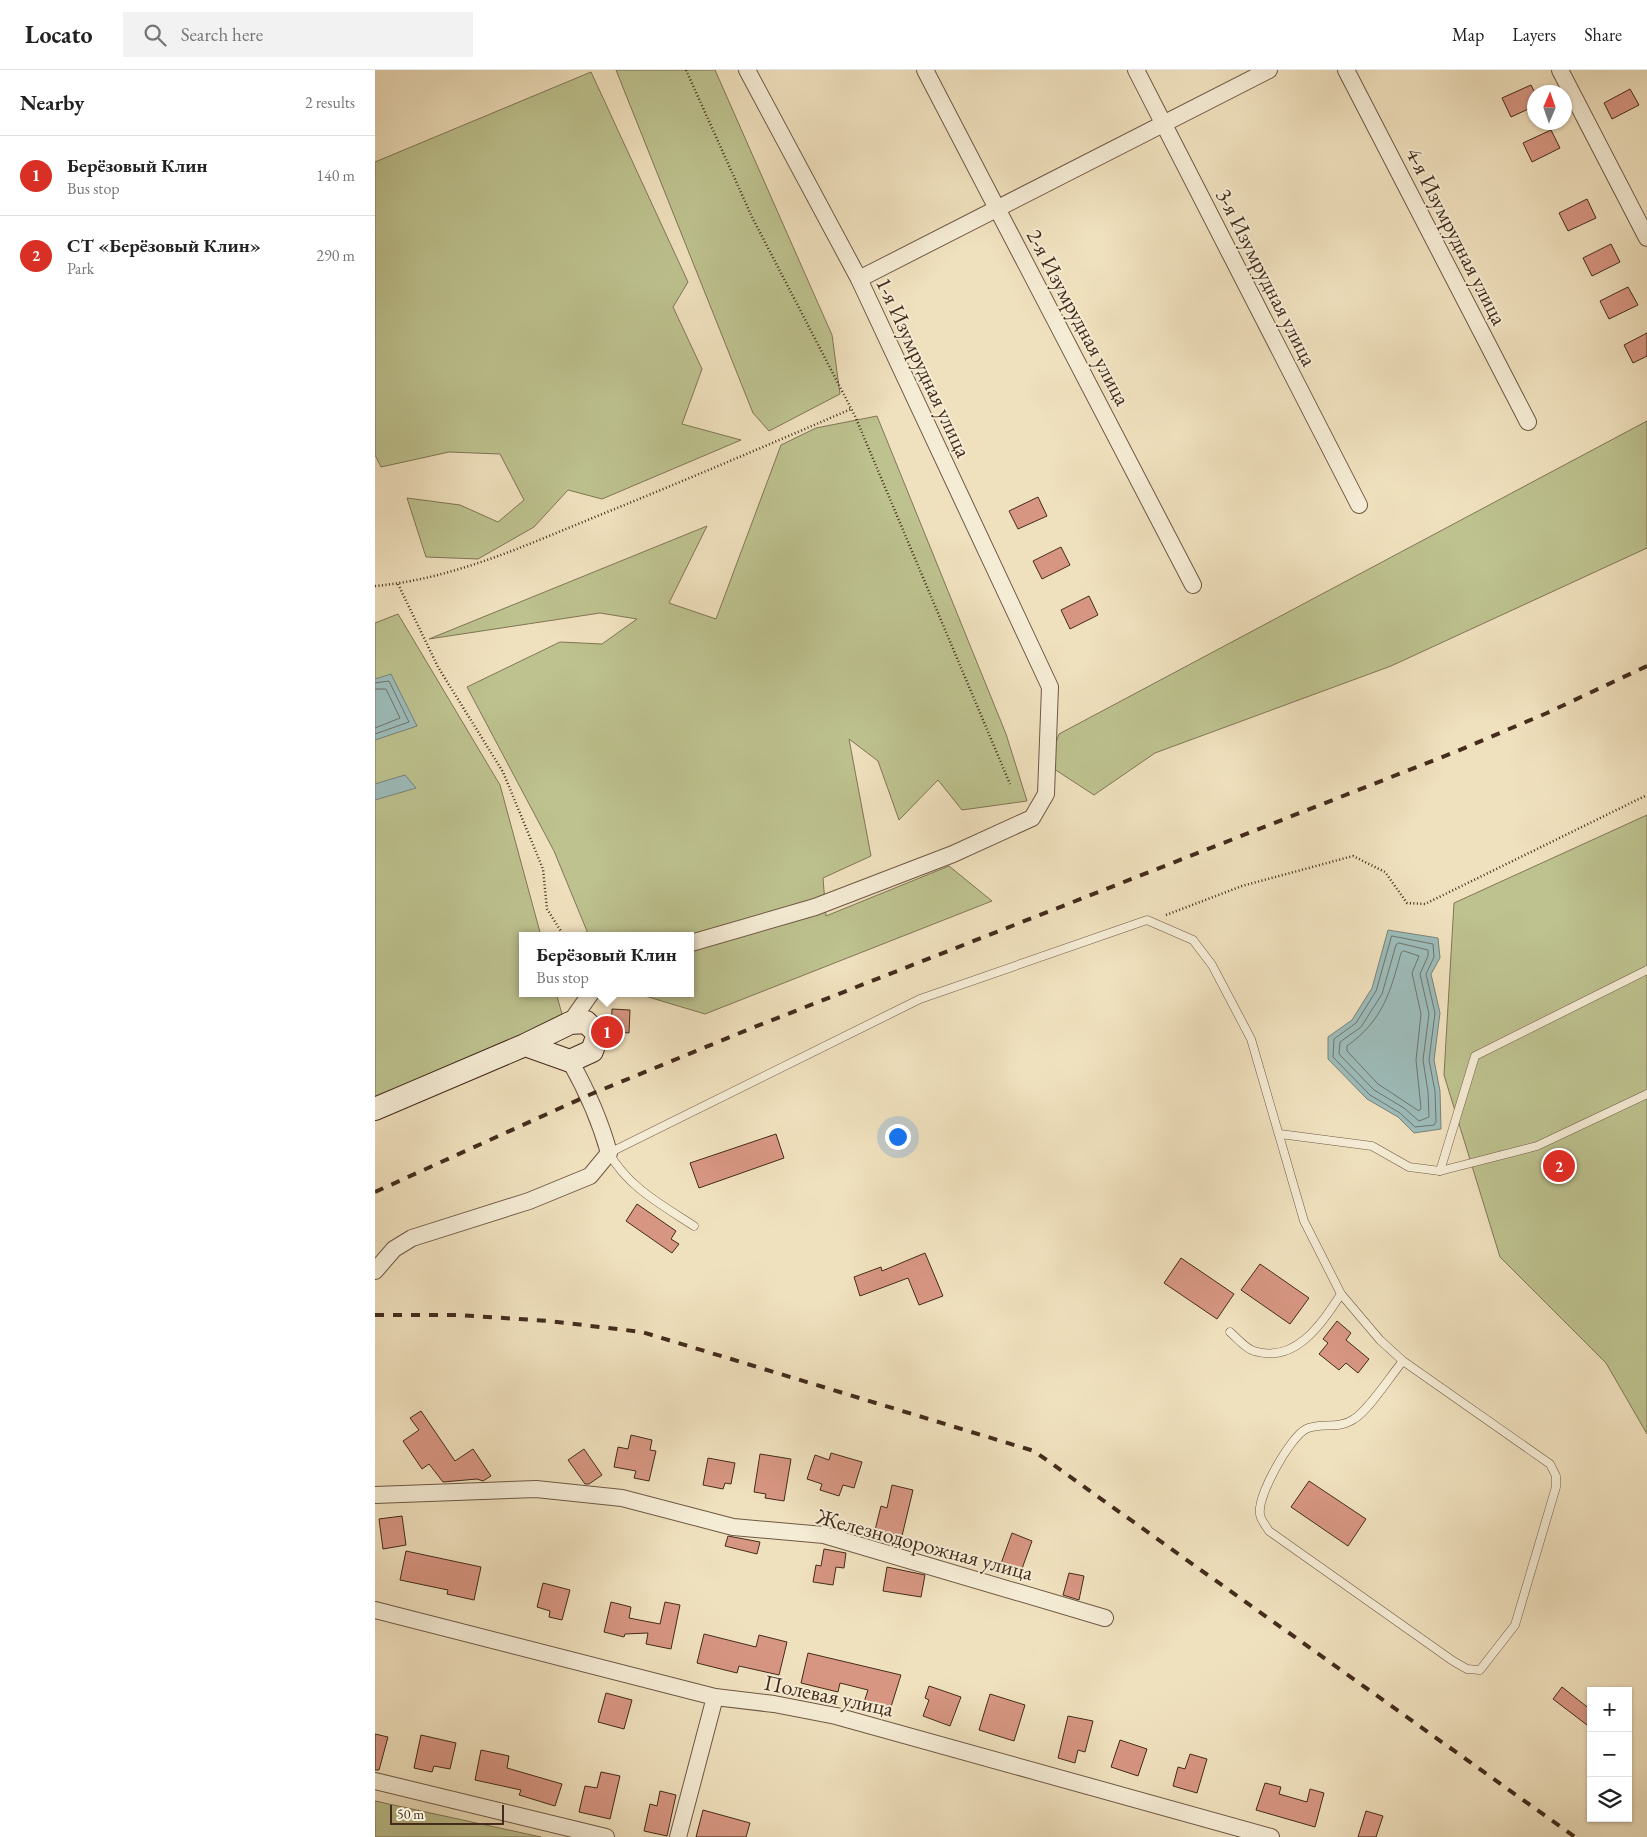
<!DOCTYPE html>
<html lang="en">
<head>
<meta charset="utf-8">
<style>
	body { margin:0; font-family:"EB Garamond",serif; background:#f2f2f2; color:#222 }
	.controls { position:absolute; right:15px; bottom:15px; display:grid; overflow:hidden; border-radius:0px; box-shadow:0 1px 4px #0004 }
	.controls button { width:45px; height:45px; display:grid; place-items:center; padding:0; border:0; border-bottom:1px solid #e0e0e0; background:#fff; color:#222; font:25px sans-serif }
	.compass { position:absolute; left:1152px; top:15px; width:45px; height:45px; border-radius:50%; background:#fff; box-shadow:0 1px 4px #0004; rotate:2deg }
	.scale { position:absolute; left:15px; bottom:12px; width:114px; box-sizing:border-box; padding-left:5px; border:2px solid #442b1c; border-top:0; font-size:14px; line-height:18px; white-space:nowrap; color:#442b1c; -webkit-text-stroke:4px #f5ecd5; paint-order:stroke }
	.you { position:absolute; left:522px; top:1066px; width:18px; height:18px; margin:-12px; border:4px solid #fff; border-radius:50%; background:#1a73e8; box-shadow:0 0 0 8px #1a73e833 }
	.badge { display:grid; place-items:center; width:32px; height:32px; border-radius:50%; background:#d93025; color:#fff; font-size:16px; font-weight:700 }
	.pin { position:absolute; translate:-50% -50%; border:2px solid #fff; box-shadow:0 1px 5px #0006 }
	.popup { position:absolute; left:144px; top:862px; width:175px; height:65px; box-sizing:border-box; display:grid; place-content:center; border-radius:0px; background:#fff; filter:drop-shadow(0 1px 4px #0005); font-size:16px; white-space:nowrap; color:#767676 }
	.popup b { font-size:19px; color:#222 }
	.popup::after { content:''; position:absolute; left:50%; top:100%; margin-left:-10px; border:10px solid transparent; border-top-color:#fff }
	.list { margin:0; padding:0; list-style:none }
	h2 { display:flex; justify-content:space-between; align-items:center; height:65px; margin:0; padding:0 20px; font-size:21px }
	h2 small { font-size:16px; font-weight:400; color:#767676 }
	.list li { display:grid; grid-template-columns:32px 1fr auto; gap:15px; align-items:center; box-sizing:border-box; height:80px; padding:0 20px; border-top:1px solid #e0e0e0 }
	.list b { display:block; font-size:19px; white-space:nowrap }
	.list p { margin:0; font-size:16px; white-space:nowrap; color:#767676 }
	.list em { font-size:16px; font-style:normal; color:#767676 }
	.icon { flex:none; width:28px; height:28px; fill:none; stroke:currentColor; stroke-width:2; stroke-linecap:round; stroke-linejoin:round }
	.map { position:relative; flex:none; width:1272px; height:1767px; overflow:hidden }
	header { display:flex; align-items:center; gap:30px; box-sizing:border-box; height:70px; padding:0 25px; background:#fff; border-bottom:1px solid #e0e0e0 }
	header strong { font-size:24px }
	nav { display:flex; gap:28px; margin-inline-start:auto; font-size:18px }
	.search { width:350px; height:45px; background:#f2f2f2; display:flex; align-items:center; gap:12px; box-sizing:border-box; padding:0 18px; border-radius:0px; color:#767676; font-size:19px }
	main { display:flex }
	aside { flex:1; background:#fff }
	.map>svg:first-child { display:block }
	.green { fill:#bdc28f; stroke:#807656 }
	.water { fill:#9dbcba; stroke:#79827b }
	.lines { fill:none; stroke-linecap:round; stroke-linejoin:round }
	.shore { stroke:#70746b; stroke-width:1 }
	.building { fill:#d79682; stroke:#442b1c }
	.lane-casing { stroke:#6f5844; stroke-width:9 }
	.street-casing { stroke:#6f5844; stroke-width:18 }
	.secondary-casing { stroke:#442b1c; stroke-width:24 }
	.path { stroke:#442b1c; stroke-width:2.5; stroke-dasharray:1 2.5; stroke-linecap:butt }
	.lane { stroke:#f5ecd5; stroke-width:8 }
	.street { stroke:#f5ecd5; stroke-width:16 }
	.secondary { stroke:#f5ecd5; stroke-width:22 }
	.rail { stroke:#442b1c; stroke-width:4; stroke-dasharray:9 9; stroke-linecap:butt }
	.labels { text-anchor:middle; stroke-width:4; stroke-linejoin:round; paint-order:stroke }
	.street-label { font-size:22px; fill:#442b1c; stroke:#f5ecd5 }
</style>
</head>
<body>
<header>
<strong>Locato</strong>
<div class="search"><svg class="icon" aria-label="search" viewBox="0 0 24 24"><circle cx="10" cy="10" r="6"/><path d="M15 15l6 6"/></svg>Search here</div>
<nav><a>Map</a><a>Layers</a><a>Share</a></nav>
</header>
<main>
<aside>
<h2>Nearby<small>2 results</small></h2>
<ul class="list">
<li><span class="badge">1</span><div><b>Берёзовый Клин</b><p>Bus stop</p></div><em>140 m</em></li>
<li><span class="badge">2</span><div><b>СТ «Берёзовый Клин»</b><p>Park</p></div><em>290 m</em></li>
</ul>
</aside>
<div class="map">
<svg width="1272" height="1767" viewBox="0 0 1272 1767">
	<rect width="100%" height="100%" fill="#f0e1be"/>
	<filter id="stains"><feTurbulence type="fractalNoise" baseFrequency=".004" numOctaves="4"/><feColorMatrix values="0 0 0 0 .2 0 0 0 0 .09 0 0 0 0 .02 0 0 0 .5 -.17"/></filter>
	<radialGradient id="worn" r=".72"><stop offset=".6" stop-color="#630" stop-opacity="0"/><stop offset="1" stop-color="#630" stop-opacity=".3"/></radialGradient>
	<g class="green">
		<path d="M241,0h99l117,265 8,59 -71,37 -16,-18z"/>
		<path d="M216,2l97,210 -15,25 29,62 -20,55 59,16 -139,59 -34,-9 -34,37 -56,32 -52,-2 -19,-59 53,7 38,17 26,-22 -24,-46 -51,-2 -68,15 -6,-12v-293z"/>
		<path d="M502,346l129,318 21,67 -65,9 -24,-30 -39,40 -21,-59 -29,-22 22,117 -48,22 3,38 123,-50 43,35 -287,113 -70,-21h56v-57h-102l-35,-85 -87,-164 93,-45 42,2 35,-25 -37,-6 -171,26 278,-113 -38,77 47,16 65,-174 35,-17z"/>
		<path d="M1272,351v127l-256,118 -236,87 -61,42 -46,-30 11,-31z"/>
		<path d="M23,544l102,171 41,151h-18v57h33l8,28 -189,75v-473z"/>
		<path d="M1272,745v619l-41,-71 -106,-106 -56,-182 10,-172z"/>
		<path d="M0,1731l166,36h-166z"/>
	</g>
	<g class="water">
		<path d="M16,604l26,52 -42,14v-61z"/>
		<path d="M30,705l11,13 -41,12v-16z"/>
		<path d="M1013,860l50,8 2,20 -9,16 9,39 -6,47 6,31 1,38 -27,4 -16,-16 -31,-18 -39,-40v-22l24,-17 20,-32z"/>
	</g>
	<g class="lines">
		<g class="shore">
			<path d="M0,613l14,-2 20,41 -34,12"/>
			<path d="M0,619h11l14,29 -25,10"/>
			<path d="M1017,866l41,8 1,13 -8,17 9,39 -6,47 6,31 1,31 -2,3 -19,2 -15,-14 -30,-18 -37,-38 1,-18 22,-16 20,-32z"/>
			<path d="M1024,873l29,7v6l-8,18 9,40 -6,46 5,32 1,25 -10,4 -15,-13 -30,-18 -35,-36 1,-12 21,-15 21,-33 14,-49z"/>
			<path d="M1029,881l15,5 -7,17 9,41 -5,46 5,48 -2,3 -41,-27 -31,-33v-5c36,-26 43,-53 54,-93z"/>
		</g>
	</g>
	<g class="building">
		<path d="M1156,15l4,8v13l-24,11 -9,-19z"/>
		<path d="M1255,19l9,16 -27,14 -8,-16z"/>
		<path d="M1176,60l9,18 -28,14 -9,-19z"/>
		<path d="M1212,129l9,19 -28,13 -9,-18z"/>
		<path d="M1236,174l9,18 -28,14 -9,-18z"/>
		<path d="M1253,217l10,18 -29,14 -9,-18z"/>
		<path d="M1272,263v23l-14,7 -9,-18z"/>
		<path d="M663,427l9,19 -29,13 -9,-18z"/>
		<path d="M686,477l9,18 -28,14 -9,-18z"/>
		<path d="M714,526l9,19 -28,14 -9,-19z"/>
		<path d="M237,939l18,1 -1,23 -18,-2z"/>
		<path d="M401,1064l8,24 -85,30 -9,-25z"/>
		<path d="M262,1134l39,27 -5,8 8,5 -7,9 -46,-32z"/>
		<path d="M550,1183l18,43 -24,9 -11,-27 -48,18 -6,-19 27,-10 1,4z"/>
		<path d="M806,1188l53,36 -17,25 -53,-36z"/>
		<path d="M885,1194l49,34 -19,26 -49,-34z"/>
		<path d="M962,1251l14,12 -5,7 23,19 -11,14 -12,-10 -7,7 -20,-16 9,-11 -5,-4z"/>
		<path d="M46,1341l34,50 18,-12 18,27 -8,5 -6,-2 -34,3 -14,-18 -7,5 -19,-28 16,-11 -9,-12z"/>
		<path d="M256,1365l21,5 -2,10 6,1 -7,30 -15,-3 2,-7 -22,-4 4,-20 10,2z"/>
		<path d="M209,1379l18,26 -13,9h-4l-17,-24z"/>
		<path d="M456,1383l31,9 -8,26 -11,-3 -4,11 -19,-6 2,-6 -15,-5 8,-24 14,5z"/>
		<path d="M385,1384l31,5 -7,42 -19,-3 1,-4 -12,-2z"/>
		<path d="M333,1388l27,5 -4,21 -6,-1 -2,6 -20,-4z"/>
		<path d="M934,1411l57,38 -18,27 -57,-39z"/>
		<path d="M517,1415l21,5 -11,46 -27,-6 6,-24 6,2z"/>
		<path d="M27,1446l4,29 -23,4 -4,-30z"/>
		<path d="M637,1463l20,8 -13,36 -20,-8z"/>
		<path d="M353,1466l32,6 -3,12 -32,-8z"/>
		<path d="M449,1479l22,4 -2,15 -8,-1 -3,18 -20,-3 3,-17 5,1z"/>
		<path d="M31,1481l75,16 -7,33 -27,-6 1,-4 -48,-10z"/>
		<path d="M512,1497l38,8 -4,22 -38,-6z"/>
		<path d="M694,1503l15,3 -5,24 -16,-5z"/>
		<path d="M168,1513l27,7 -8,30 -13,-3 1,-6 -13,-4z"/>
		<path d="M236,1532l20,5 -2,11 31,6 5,-22 15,3 -9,44 -25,-5 2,-11 -23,1 -1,3 -20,-5z"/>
		<path d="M329,1564l52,13 3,-12 28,7 -8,33 -40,-9 -2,7 -40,-10z"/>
		<path d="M433,1583l93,22 -11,35 -26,-8 4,-12 -28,-7 -2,9 -37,-9z"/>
		<path d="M554,1616l32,11 -11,29 -27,-10 6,-16 -4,-2z"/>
		<path d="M1187,1617l29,23v18l-38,-29z"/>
		<path d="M231,1623l26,7 -8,29 -26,-7z"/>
		<path d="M615,1624l35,11 -11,36 -35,-11z"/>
		<path d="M693,1646l25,5 -8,31 -7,-2 -3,13 -17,-5z"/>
		<path d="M0,1664l13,3 -9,33h-4z"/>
		<path d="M46,1665l35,8 -6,26 -16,-3 -2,6 -18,-4z"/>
		<path d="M745,1670l27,9 -9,27 -27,-9z"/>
		<path d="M106,1680l28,6 -2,12 55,16 -7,22 -36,-11 2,-5 -46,-10z"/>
		<path d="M815,1684l17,5 -10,34 -24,-7 5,-19 7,2z"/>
		<path d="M226,1702l19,4 -10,43 -31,-7 6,-26 12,2z"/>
		<path d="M890,1713l16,4 -2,7 28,8 3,-13 14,4 -9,34 -59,-17z"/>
		<path d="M285,1721l16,4 -9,41 -23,-5 6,-27 7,2z"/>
		<path d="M328,1740l47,13 -4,14h-50z"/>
		<path d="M991,1741l17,5 -7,21h-18z"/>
	</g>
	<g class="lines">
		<g class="lane-casing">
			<g id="lane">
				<path d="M905,1064l92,12 37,21 31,4 97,-25 110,-52"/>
				<path d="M1065,1101l35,-115 172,-86"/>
				<path d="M319,1156c-32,-21 -66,-39 -85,-73l311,-154 227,-79 46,20 19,25 39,74 53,182 37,73 39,46 23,21c-12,14 -34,49 -49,58 -16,11 -33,3 -48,10 -16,8 -49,67 -46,85 0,5 6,12 9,17l184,130 14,8 13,1 35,-45 41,-138v-11l-6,-12 -147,-103"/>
				<path d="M855,1262c7,6 16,17 24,19 42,13 68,-28 87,-57"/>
			</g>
		</g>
		<g class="street-casing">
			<g id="street">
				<path d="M550,0l268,515"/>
				<path d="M761,0l223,435"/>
				<path d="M971,0l182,352"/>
				<path d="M1185,0l87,168"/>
				<path d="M484,209l410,-209"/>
				<path d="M316,873l124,-36 138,-53 79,-36 14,-24 4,-107 -191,-408 -112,-209"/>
				<path d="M195,953l21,-30"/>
				<path d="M0,1201l19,-22 18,-11 117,-37 61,-25 19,-23c-9,-33 -22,-62 -39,-92"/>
				<path d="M0,1425l161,-6 86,9 111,29 91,8 281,83"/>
				<path d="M0,1540l340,87 59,7 62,12 435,121"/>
				<path d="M0,1711l231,56"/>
				<path d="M303,1767l37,-140"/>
			</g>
		</g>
		<g class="secondary-casing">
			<path id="secondary" d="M0,1039l150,-64 45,-22 16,-1 12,12 -6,17 -22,10 -45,-16"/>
		</g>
		<g class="path">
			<path d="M311,0l66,147 103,199 155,368"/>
			<path d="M23,514l40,83 65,105 40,97 4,40 17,27"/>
			<path d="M0,516c78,-7 149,-40 220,-69 86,-35 171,-71 256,-108"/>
			<path d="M791,845l76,-29 111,-30 32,16 22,31 18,1 222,-109"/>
		</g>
		<use href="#lane" class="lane"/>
		<use href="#street" class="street"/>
		<use href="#secondary" class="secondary"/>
		<g class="rail">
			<path d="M0,1122l214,-97 163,-67 703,-276 92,-39 100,-47"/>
			<path d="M0,1245h83l91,6 93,11 392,119 541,386"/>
		</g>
	</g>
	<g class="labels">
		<g class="street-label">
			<text transform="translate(1082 166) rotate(63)" y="8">4-я Изумрудная улица</text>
			<text transform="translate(892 207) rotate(63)" y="8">3-я Изумрудная улица</text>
			<text transform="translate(704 247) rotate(62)" y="8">2-я Изумрудная улица</text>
			<text transform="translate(549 297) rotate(65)" y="8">1-я Изумрудная улица</text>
			<text transform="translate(550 1474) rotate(15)" y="8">Железнодорожная улица</text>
			<text transform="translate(454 1625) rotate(12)" y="8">Полевая улица</text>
		</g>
	</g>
	<rect width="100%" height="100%" filter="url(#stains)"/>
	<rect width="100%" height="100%" fill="url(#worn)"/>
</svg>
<div class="controls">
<button>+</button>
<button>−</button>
<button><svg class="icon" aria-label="layers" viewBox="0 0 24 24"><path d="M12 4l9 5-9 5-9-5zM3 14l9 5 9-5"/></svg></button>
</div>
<svg class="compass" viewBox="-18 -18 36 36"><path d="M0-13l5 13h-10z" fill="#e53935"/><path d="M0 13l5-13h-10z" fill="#767676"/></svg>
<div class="scale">50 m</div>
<div class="you"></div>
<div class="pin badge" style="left:232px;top:962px">1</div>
<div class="popup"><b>Берёзовый Клин</b>Bus stop</div>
<div class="pin badge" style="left:1184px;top:1096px">2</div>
</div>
</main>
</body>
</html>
